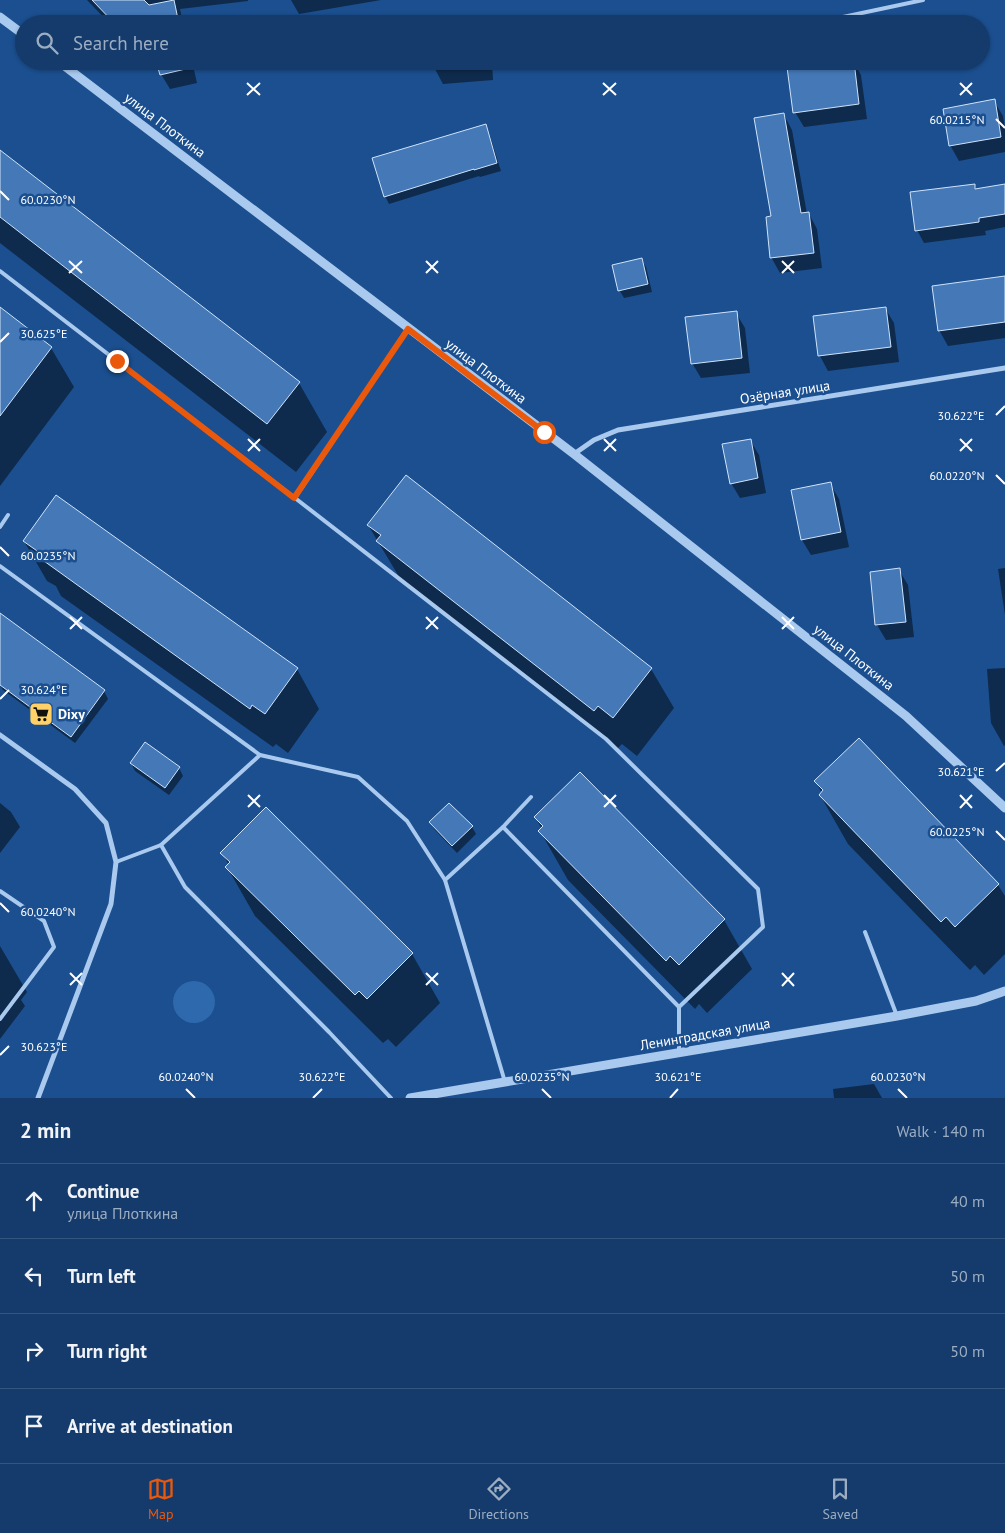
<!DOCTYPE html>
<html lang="en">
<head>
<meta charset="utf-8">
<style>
	body { margin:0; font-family:"PT Sans",sans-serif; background:#214673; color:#f1f3f6 }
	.stop { position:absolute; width:15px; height:15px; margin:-11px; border:4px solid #ea580c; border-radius:50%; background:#fff }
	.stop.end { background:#ea580c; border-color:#fff; box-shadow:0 1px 5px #0008 }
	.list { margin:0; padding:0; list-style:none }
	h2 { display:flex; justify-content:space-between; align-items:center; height:65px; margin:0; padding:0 20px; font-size:21px }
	h2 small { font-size:16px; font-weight:400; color:#9dadc1 }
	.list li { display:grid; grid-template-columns:32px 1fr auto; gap:15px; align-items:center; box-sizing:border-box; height:75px; padding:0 20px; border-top:1px solid #33557e }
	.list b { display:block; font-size:19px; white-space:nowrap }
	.list p { margin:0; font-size:16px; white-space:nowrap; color:#9dadc1 }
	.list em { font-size:16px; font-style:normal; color:#9dadc1 }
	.icon { flex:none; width:28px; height:28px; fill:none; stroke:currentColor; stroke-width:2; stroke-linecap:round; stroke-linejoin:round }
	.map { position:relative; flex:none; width:1005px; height:1098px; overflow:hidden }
	.search { position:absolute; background:#143b6b; box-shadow:0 1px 4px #0004; left:15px; right:15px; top:15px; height:55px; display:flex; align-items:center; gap:12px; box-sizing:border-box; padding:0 18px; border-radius:28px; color:#9dadc1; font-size:19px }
	.sheet { height:365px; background:#143b6b }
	nav { display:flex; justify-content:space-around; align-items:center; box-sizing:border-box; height:70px; border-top:1px solid #33557e; background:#143b6b; font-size:14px; color:#9dadc1 }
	nav a { display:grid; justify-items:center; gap:2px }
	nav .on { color:#ea580c }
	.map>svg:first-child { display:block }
	.green { fill:#2e69ad }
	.shadow { fill:#0007 }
	.building { fill:#4478b7; stroke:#cfe3fa }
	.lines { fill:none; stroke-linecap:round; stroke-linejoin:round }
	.service { stroke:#a9c9ee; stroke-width:4 }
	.minor { stroke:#a9c9ee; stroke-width:5 }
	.tertiary { stroke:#a9c9ee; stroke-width:9 }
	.route { stroke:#ea580c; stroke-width:6 }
	.ticks { fill:none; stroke:#fff; stroke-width:2 }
	.labels { text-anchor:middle; stroke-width:5; stroke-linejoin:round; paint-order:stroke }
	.street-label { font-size:14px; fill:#fff; stroke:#1b4f8f }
	.poi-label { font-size:14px; font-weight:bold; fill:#fff; stroke:#1b4f8f; text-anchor:start }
	.ticks-label { font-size:12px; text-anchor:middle; fill:#fff; stroke:#1b4f8f; stroke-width:5; stroke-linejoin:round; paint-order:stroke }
</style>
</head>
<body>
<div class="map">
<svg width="1005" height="1098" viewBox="0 0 1005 1098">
	<rect width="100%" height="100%" fill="#1b4f8f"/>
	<circle class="green" cx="194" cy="1002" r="21"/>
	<g class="shadow">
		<path d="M87,0h161v1l-68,8 3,15h-73z"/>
		<path d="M291,0h90l-82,14z"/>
		<path d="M158,61h34l5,22 -27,6 -9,-15z"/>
		<path d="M434,61h58l1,19 -50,4 -8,-15z"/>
		<path d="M853,61l8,14 6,44 -63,8 -9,-15z"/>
		<path d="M994,101l9,15 2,13v23l-46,9 -9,-16z"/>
		<path d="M784,115l8,15 15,84h2l8,15 5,39 -42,5 -9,-16 1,-40z"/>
		<path d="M485,126l4,7 12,38 -21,6 -1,-1 -90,28 -4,-8z"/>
		<path d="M0,152l299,231 28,49 -31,40 -296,-229z"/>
		<path d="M974,185l3,5 28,-5v42l-20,4 1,4 -62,8 -7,-13z"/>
		<path d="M641,259l5,8 6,25 -28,6 -4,-7 -7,-25z"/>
		<path d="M1005,278v60l-57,8 -9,-16z"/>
		<path d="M885,308l9,15 5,39 -71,9 -8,-15z"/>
		<path d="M2,310l49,38 23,39 -74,99v-173z"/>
		<path d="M736,313l9,15 5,45 -49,5 -9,-15z"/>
		<path d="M750,440l9,15 7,38 -26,5 -9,-15z"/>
		<path d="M830,484l9,15 10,48 -38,8 -9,-15z"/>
		<path d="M368,525l283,144 23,39 -37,48 -15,-12 -5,5 -216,-169z"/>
		<path d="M24,541l273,128 22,40 -31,44 -12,-9 -3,3 -212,-151 -5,-10 -9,-5z"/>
		<path d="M1005,568v47l-7,-46z"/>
		<path d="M899,570l9,15 6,52 -28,3 -9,-15 -6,-52z"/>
		<path d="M0,625l104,66 4,8 -33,44 -72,-53 -3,-5z"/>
		<path d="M1005,668v77l-1,1 -13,-23 -4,-54z"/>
		<path d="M131,763l48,5 4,8 -14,19 -34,-24z"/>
		<path d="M816,782l182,103 7,11v58l-21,21 -9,-10 -5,5 -122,-126 -28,-49 2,-2z"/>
		<path d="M0,803l11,9 9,15 -20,26z"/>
		<path d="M535,817l189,103 28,49 -45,44 -8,-9 -4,5 -127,-129 -28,-49 2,-2z"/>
		<path d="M430,823l42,4 4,7 -19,19 -22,-23z"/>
		<path d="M222,853l190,101 28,49 -44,44 -8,-8 -5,4 -128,-127 -28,-49 2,-2z"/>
		<path d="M0,946l27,46 -6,8 4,6 -25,33z"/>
		<path d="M874,1084l8,14h-48l-1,-9z"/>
	</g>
	<g class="building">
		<path d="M92,0h52l5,5 25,-5 5,24h-64z"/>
		<path d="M156,61h32l2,7 -30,7z"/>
		<path d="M831,61h23l5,43 -66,9 -6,-46z"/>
		<path d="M995,99l6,38 -52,9 -6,-37z"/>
		<path d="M784,113l17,100 8,-1 5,41 -44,5 -4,-41 5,-1 -17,-98z"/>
		<path d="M486,124l11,39 -23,7v-1l-90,28 -12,-39z"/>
		<path d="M0,150l300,232 -33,42 -267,-207z"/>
		<path d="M975,184v5l30,-5v30l-26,4v4l-64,9 -5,-39z"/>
		<path d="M642,258l6,26 -30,7 -6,-26z"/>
		<path d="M1005,276v46l-67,9 -6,-45z"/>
		<path d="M0,307l52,40 -52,69z"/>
		<path d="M886,307l5,40 -73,9 -5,-40z"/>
		<path d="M737,311l5,47 -51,6 -6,-47z"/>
		<path d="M751,439l7,39 -28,6 -8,-40z"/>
		<path d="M406,475l246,193 -39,50 -15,-12 -4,5 -218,-170 5,-6 -14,-10z"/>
		<path d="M831,482l10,50 -40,8 -10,-50z"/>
		<path d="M56,495l242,173 -33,46 -13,-9 -2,4 -213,-153 3,-3 -17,-12z"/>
		<path d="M900,568l6,54 -31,3 -5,-53z"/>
		<path d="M0,613l105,77 -34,47 -71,-52z"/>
		<path d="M859,738l140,146 -44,43 -9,-10 -5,5 -122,-127 4,-5 -9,-9z"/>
		<path d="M145,742l35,25 -15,21 -35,-25z"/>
		<path d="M580,772l145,147 -46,46 -9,-9 -4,5 -128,-130 5,-5 -9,-9z"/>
		<path d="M449,803l24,23 -21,20 -23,-24z"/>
		<path d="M266,807l147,146 -46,46 -8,-8 -4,4 -130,-128 5,-5 -10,-9z"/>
	</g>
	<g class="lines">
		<g class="service">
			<path d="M810,24l113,-24"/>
			<path d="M0,271l295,227 113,-169"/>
			<path d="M295,498l311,241 152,150 5,38 -84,80"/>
			<path d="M0,527l8,-12"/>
			<path d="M0,566l260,189"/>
			<path d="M503,827l28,-30"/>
			<path d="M161,845l24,42 144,145 62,66"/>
			<path d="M116,862l45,-17 99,-90 98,22 49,44 38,59"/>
			<path d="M0,891l44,30 10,26 -54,72"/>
			<path d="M865,932l32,84"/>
			<path d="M505,1082l-60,-202 58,-53 176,180v46"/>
		</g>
		<g class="minor">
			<path d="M574,454l20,-14 24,-10 387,-62"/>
			<path d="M0,735l75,54 31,34 10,39 -5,42 -73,194"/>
		</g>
		<g class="tertiary">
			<path d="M0,17l24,18"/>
			<path d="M58,61l516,393 332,262 99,92"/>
			<path d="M410,1098l487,-82 79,-15 29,-10"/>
		</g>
	</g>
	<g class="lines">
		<path class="route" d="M117,361l177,137 114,-169 136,103"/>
	</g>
	<path class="ticks" d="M247,83l13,12M603,83l13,12M960,83l12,12M247,95l13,-12M603,95l13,-12M960,95l12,-12M996,119l9,9M0,191l9,9M69,261l13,12M426,261l12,12M782,261l12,12M69,273l13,-12M426,273l12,-12M782,273l12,-12M0,342l9,-9M996,415l9,-9M248,439l12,12M604,439l12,12M960,439l12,12M248,451l12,-12M604,451l12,-12M960,451l12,-12M996,475l9,9M0,547l9,9M70,617l12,12M426,617l12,12M782,617l12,12M70,629l12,-12M426,629l12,-12M782,629l12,-12M0,699l9,-9M996,771l9,-8M248,795l12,12M604,795l12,12M960,795l12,13M248,807l12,-12M604,807l12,-12M960,808l12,-13M996,831l9,9M0,903l9,9M70,973l12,12M426,973l12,12M782,973l12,13M70,985l12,-12M426,985l12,-12M782,986l12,-13M0,1055l9,-9M186,1089l9,9M542,1089l9,9M898,1089l9,9M313,1098l9,-9M670,1098l8,-9"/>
	<defs>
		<g id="supermarket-square" transform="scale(1.25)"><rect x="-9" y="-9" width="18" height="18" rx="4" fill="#ffd166" stroke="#1b4f8f"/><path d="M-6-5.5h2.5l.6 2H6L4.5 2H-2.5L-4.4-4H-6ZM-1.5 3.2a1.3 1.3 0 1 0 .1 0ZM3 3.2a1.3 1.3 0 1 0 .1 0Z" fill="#111"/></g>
	</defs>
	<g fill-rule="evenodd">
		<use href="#supermarket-square" x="41" y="714"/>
	</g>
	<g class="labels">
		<g class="street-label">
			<text transform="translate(165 125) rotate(37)" y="5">улица Плоткина</text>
			<text transform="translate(486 371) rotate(37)" y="5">улица Плоткина</text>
			<text transform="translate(785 392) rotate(-9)" y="5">Озёрная улица</text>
			<text transform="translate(854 657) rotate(38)" y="5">улица Плоткина</text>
			<text transform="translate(705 1034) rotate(-10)" y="5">Ленинградская улица</text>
		</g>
		<g class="poi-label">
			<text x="58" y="719">Dixy</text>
		</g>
	</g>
	<g class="ticks-label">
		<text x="957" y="124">60.0215°N</text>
		<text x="48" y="204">60.0230°N</text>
		<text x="44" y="338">30.625°E</text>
		<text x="961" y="420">30.622°E</text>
		<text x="957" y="480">60.0220°N</text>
		<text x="48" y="560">60.0235°N</text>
		<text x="44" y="694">30.624°E</text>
		<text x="961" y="776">30.621°E</text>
		<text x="957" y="836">60.0225°N</text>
		<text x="48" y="916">60.0240°N</text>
		<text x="44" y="1051">30.623°E</text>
		<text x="322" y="1081">30.622°E</text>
		<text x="898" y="1081">60.0230°N</text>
		<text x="186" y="1081">60.0240°N</text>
		<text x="542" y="1081">60.0235°N</text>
		<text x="678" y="1081">30.621°E</text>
	</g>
</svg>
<div class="stop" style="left:544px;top:432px"></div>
<div class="stop end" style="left:117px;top:361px"></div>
<div class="search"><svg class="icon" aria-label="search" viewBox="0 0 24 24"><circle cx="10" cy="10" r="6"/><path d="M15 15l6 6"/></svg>Search here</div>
</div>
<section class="sheet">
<h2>2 min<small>Walk · 140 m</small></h2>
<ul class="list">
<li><svg class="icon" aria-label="ahead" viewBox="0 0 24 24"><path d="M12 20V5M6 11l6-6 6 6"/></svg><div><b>Continue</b><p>улица Плоткина</p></div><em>40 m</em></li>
<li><svg class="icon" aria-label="left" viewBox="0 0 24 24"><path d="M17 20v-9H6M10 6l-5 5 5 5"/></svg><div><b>Turn left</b></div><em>50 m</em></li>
<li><svg class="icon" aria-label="right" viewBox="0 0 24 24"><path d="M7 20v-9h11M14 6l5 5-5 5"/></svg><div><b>Turn right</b></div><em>50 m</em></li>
<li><svg class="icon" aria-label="arrive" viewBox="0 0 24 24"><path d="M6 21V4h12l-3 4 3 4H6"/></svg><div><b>Arrive at destination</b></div></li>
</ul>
</section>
<nav>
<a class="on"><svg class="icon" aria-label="map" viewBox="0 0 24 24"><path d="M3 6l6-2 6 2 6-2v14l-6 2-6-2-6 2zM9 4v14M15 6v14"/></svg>Map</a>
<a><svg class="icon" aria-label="directions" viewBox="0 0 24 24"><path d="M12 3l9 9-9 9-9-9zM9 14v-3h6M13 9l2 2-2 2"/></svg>Directions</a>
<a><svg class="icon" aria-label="saved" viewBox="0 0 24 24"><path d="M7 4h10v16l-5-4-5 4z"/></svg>Saved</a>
</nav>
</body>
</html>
